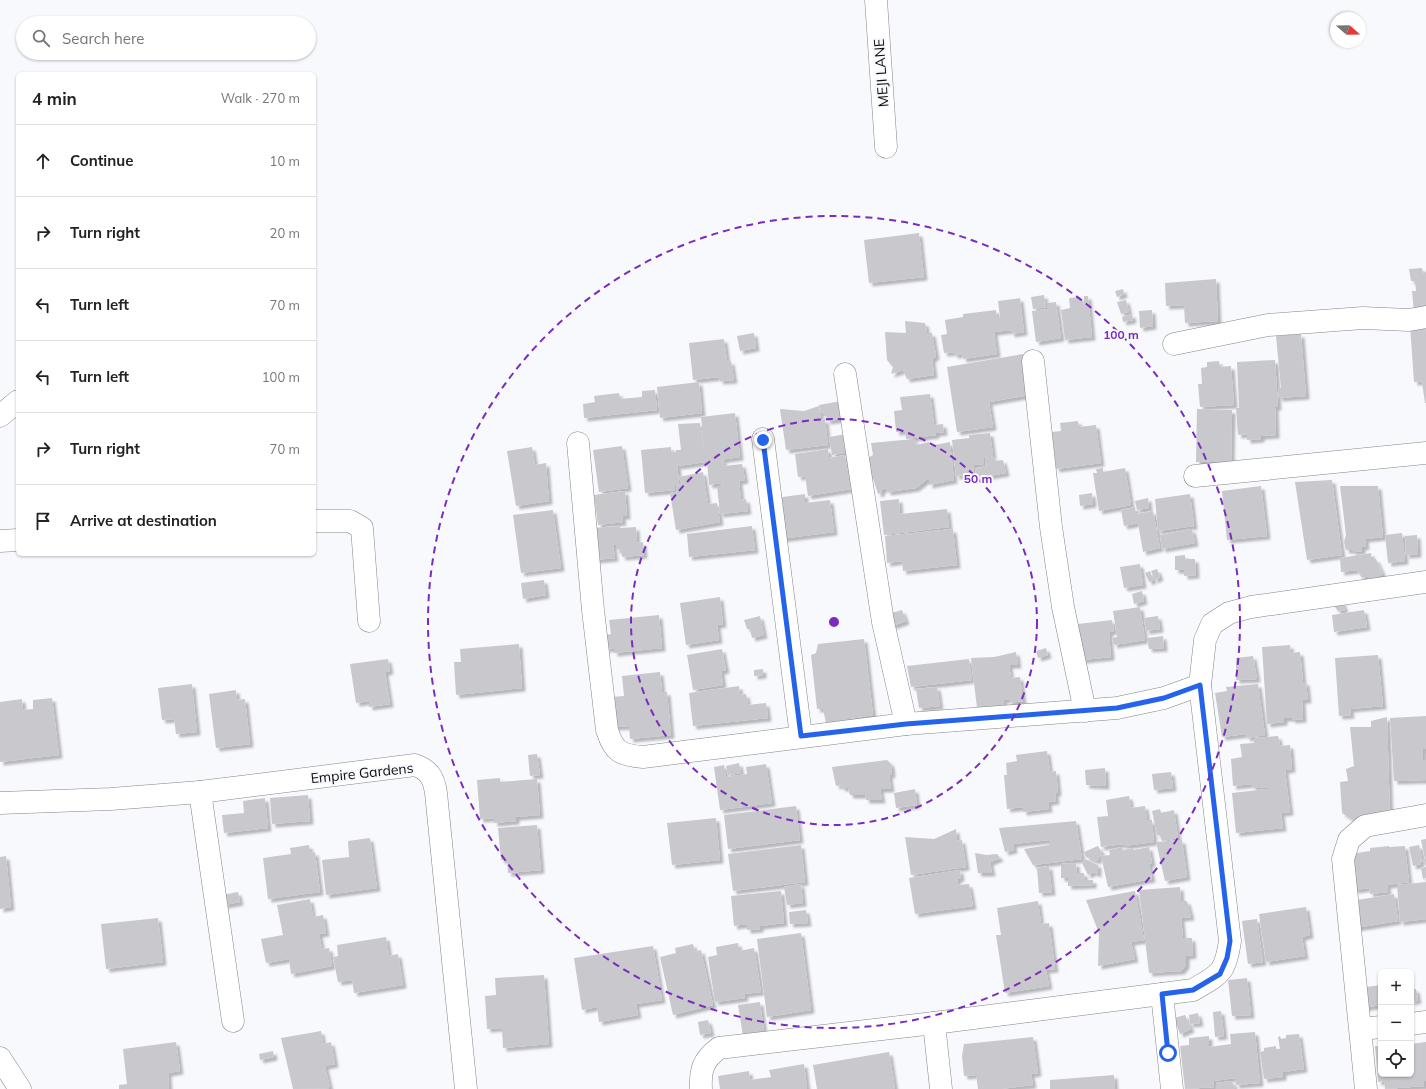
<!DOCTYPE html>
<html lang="en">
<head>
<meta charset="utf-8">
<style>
	body { margin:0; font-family:Mulish,sans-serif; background:#f2f2f2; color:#222 }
	.controls { position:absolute; right:12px; bottom:12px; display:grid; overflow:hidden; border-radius:6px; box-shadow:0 1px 3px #0004 }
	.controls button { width:36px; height:36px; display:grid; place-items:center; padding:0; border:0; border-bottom:1px solid #e0e0e0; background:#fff; color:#222; font:20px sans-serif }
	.compass { position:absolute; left:1330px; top:12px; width:36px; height:36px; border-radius:50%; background:#fff; box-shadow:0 1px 3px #0004; rotate:110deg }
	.stop { position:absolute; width:12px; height:12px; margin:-9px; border:3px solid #2563eb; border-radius:50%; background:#fff }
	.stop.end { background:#2563eb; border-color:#fff; box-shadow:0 1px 4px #0008 }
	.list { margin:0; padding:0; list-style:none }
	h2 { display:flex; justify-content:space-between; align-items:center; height:52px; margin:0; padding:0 16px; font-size:17px }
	h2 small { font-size:13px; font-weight:400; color:#767676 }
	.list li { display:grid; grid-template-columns:26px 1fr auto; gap:12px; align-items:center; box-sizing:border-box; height:72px; padding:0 16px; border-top:1px solid #e0e0e0 }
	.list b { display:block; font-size:15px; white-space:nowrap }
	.list em { font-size:13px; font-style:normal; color:#767676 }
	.icon { flex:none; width:22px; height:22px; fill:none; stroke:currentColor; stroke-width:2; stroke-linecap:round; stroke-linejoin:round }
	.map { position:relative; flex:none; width:1426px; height:1089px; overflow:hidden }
	.search { position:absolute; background:#fff; box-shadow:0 1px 3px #0004; left:16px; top:16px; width:300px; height:44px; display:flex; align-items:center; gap:10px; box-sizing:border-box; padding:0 14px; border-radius:22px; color:#767676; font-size:15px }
	.panel { position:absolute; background:#fff; box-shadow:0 1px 3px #0004; left:16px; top:72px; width:300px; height:484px; border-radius:6px }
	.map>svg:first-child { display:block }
	.building { fill:#c8c8cd; filter:url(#shadow) }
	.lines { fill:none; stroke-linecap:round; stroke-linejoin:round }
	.minor-casing { stroke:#858589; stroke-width:23 }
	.minor { stroke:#fff; stroke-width:22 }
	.route { stroke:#2563eb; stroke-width:5 }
	.ring { fill:none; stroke:#7b2cbf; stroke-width:2; stroke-dasharray:7 5 }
	.labels { text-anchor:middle; stroke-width:4; stroke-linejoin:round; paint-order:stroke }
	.street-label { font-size:14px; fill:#0e0e10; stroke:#f8f9fd }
	.centre { fill:#7b2cbf; stroke:#f8f9fd; stroke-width:2 }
	.ring-label { font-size:12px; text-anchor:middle; font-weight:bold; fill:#7b2cbf; stroke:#f8f9fd; stroke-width:4; stroke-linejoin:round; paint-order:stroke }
</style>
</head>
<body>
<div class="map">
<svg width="1426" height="1089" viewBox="0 0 1426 1089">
	<defs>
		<filter id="shadow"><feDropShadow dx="3.5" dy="3.5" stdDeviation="1" flood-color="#0004"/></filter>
	</defs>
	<rect width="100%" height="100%" fill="#f8f9fd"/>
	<g class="building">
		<path d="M919,233l5,44 -55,6 -5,-43z"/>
		<path d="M1422,268l1,5 3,-1v41l-12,1 -2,-23h4l-1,-10h-4l-2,-12z"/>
		<path d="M1216,279l2,42 -33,2 -1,-18 -18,1 -1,-23z"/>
		<path d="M1123,289l1,5 -7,3 -2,-6z"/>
		<path d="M1044,295l2,12 -13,2 -2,-12z"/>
		<path d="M1084,296h4l4,41 -27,3 -4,-30 9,-2 -1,-10 11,-1 1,7 3,-1z"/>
		<path d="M1020,298l4,34 -13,2v-4l-17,2 3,22 -34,5 -1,-5 -8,1v-3l-10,1 -3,-18 6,-1 -2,-14 18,-3v-3l33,-4 1,8 3,-1 -2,-16z"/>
		<path d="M1126,300l3,12 -8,2 -4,-12z"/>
		<path d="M1056,302l5,36 -25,4 -4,-31 15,-2v-6z"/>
		<path d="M1152,310l1,16 -13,2 -1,-17z"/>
		<path d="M1132,314l1,6 -10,2 -1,-5z"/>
		<path d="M905,321l20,2 2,10h5l4,23 -4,3 2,16 -27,4 -4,-9 -12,4 2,-7 -6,-7 -2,-28 21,1z"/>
		<path d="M1426,324v57l-12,1 -4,-57z"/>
		<path d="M754,333l2,15 -16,3 -3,-15z"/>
		<path d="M1301,334l5,62 -27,2 -1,-10h3l-5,-52z"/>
		<path d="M724,339l3,23 4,-1 3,19 -14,1 -1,-4 -26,3 -4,-37z"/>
		<path d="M1023,354l6,41 -40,7 4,25 -36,5 -10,-65z"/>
		<path d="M1275,360l3,47h-3l1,28 -15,1v3l-14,1v-6l-9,1 -2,-27h3l-2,-46z"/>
		<path d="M1219,361v6l12,-1 3,39 -34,2 -2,-23h4l-1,-16 6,-1v-5z"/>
		<path d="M699,382l3,31 -42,5 -3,-31z"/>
		<path d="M1426,382v21h-1l-3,-20z"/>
		<path d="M655,390l2,20 -73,8 -1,-14 12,-2 -1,-6 25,-3 1,6 22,-2v-6z"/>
		<path d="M930,394l4,31 9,-1 1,8 -8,1v2l-30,4 -1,-8 -9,1 -2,-21 8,-1 -2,-13z"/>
		<path d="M841,401l1,18 -15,2 -1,-7 -6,-2 -1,-7z"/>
		<path d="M819,406l2,14 4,-1 3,26 -42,5 -6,-41 24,2z"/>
		<path d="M1197,409l35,1 -1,52h-35z"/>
		<path d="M735,413l5,44 -62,9 -1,-5 2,24h-4v5l-30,3 -4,-43 30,-3v6l5,-1v-2h5l-3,-26 22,-1 5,35 -4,-41z"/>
		<path d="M1078,421l1,6 17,-2 5,38 -45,6 -4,-37 9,-1 -1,-8z"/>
		<path d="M852,433l3,18 -23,4 -3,-18z"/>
		<path d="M990,433l3,23 -9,2v6l-11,1 1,9 -18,2 -4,-36 17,-2v-3z"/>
		<path d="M914,439l2,6 13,-3 1,4 20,-4 4,38 -25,5v-5h-3l-10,8 -28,4 -2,-4 -5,2 1,2 -4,2 -5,-16 -3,-1 -2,-19 5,-3 -2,-12z"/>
		<path d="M622,446l6,42 -29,4 -6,-42z"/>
		<path d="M532,447l3,18 11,-2 3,38 -33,5 -9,-55z"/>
		<path d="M828,449l1,9 16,-3 6,34 -43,7 -3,-20 -7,1 -3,-23z"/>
		<path d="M995,457l1,4 7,-1 3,13 -29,5 -2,-9 11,-3 -1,-7z"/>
		<path d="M723,460l1,6 18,-2 3,16 -6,1 2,19 5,-1 2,12 -28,3 -3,-28h5l-1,-3 -12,2 -2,-23z"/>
		<path d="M1103,468v4l22,-4 6,37 -32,6 -6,-38h4l-1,-4z"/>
		<path d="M703,472l5,32 9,-1 3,19 -44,8 -6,-37 7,-1 -1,-6 6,-2 -3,-7z"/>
		<path d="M1332,480l10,75 -35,5 -12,-78z"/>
		<path d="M1261,486l6,50 -40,4 -5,-49z"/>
		<path d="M1340,486h38l5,51 -18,2 1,7 -4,1v4l-8,1 -2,-2h-6l-2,-8 2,-7z"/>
		<path d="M625,491l2,25h-5l1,6 -25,3 -4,-30z"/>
		<path d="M1092,493l1,11 -13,2 -1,-11z"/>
		<path d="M805,494v9l25,-3 4,32 -54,7 -5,-41z"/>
		<path d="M1190,494l4,32 -36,5 -3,-32z"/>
		<path d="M1148,498l1,10 -12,2 -2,-9z"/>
		<path d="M899,499l1,15 47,-5 2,18 -65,8 -4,-34z"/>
		<path d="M1135,507l1,7 17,-3 7,37 -17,4 -5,-29 -14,3 -3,-16z"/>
		<path d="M553,510l8,58 -40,5 -8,-58z"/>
		<path d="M620,526v2l16,-1 1,16 6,-1 1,13 -22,2 -1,-8 -5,1v-5h-3l2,13 -20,2 -2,-32z"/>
		<path d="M752,526l3,24 -66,7 -2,-23z"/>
		<path d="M953,529l4,36 -54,6 -1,-10 -15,2 -2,-27z"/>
		<path d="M1192,529l3,14 -33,6 -2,-14z"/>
		<path d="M1402,533l3,28 -17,2 -3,-28z"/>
		<path d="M1417,535l1,19 -12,1 -1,-19z"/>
		<path d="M1371,553v6h5l7,15 -14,6 -1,-4 -6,2 -5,-8 -16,2 -1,-14z"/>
		<path d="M1185,555v4h10l1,16 -12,1v-6h-9v-14z"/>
		<path d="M1140,564l3,21 -19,3 -4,-21z"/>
		<path d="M1157,569l3,8 -5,3 -4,-9z"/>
		<path d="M1150,571l3,9 -4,2 -4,-9z"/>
		<path d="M544,580l2,15 -23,4 -2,-16z"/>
		<path d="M1142,591l2,10 -10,3 -2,-10z"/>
		<path d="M720,597l3,27 -6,1 2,15 -33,5 -6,-42z"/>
		<path d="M1342,601l3,9 -7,1 -5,-7z"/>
		<path d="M1140,607l5,33 -31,5 -2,-7 5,-1 -4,-26z"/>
		<path d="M902,610l4,11 -14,5 -4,-12z"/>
		<path d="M1364,610l3,17 -33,5 -2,-17z"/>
		<path d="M659,615l3,33 -48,5v-5l-8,1 -1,-14 6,-1 -2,-14z"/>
		<path d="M760,616l4,19 -12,3 -2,-9h-3l-3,-9z"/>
		<path d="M1158,616l2,13 -14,2 -2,-13z"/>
		<path d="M1112,620l2,11 -5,1 2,25 -29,3 -4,-36z"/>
		<path d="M1163,636l1,12 -15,1 -2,-11z"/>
		<path d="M864,639l9,76 -47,8 -3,-14h-6l-6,-54 5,-2 2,-9z"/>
		<path d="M519,644l3,44 -66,7 -2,-33h7l-1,-13z"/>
		<path d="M1290,645l1,8 9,-1 3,30h3l2,18h-6l1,19 -11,1v-2h-8v4l-17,2 -5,-77z"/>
		<path d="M1046,648l2,7 -10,3 -2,-7z"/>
		<path d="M722,649l4,21 -5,1 2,14 -30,5 -6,-35z"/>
		<path d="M1016,652l2,13h-9l2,13 9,-1 3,24 -14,2v-4l-6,1 1,5 -27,3 -6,-50 23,-1z"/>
		<path d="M1378,655l5,51 -33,3 1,6 -12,1 -4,-58z"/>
		<path d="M1253,656l4,23 -21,1v-22z"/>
		<path d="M388,659l2,12 -5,1 5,32 -21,3v-6l-13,2 -6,-39z"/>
		<path d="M969,659l3,21 -61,7 -4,-21z"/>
		<path d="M763,669v6l-9,1v-6z"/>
		<path d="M660,672l2,20h5l4,43 -41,4 -1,-13 -15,1 -3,-30 13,-1 -2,-20z"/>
		<path d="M192,684l5,48 -21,2 -2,-15 -12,1 -4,-32z"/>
		<path d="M1258,684l7,51 -18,3 -1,-4 -24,3 -7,-44 12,-2 -1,-4z"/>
		<path d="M739,686l1,9 6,-1 2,11 18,-2 2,15 -75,8 -4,-33z"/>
		<path d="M937,687l3,19 -21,2 -3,-19z"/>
		<path d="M236,690l1,10 8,-1 5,45 -34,4 -7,-54z"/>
		<path d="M52,698l7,57 -59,7v-60l22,-3 1,11 10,-1v-9z"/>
		<path d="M1426,716v33h-3v11h3v20l-32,1 -4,-63z"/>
		<path d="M1387,717l3,101 -34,4 -14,-9 -2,-31 8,-1 -2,-12 8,-3 -4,-39h21v-6z"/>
		<path d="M1278,736l2,10 10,-1 2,24 -7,1 5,42 -9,1 2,15 -47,5 -4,-40 35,-4v-2l-14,1 -1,-4 -19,2 -2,-27 11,-2 -2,-13 14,-1v-5z"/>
		<path d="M1047,751l3,21 6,-1 2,22h-3l1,8 -8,1 1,7 -26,3v-5l-16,2 -3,-34h3l-1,-12 11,-2 -1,-6z"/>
		<path d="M537,754l3,21 -10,1 -2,-21z"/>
		<path d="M887,760l4,4 1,10 -3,1 2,14h-11l2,11h-16l-1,-5h-15l-2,-7h-6l-1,-3 -5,1 -4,-19z"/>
		<path d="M739,763l2,10 -13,2 -2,-9z"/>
		<path d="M766,764l6,39 -52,7 -6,-43 10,-2 2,12 21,-3 -1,-7z"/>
		<path d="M1105,768l1,18 -20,-1 -1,-15z"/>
		<path d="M1171,772l2,16 -19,2 -2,-16z"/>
		<path d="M500,778v4l37,-3 3,36 -24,2v4l-22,2v-5l-14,1 -3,-39z"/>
		<path d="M915,789l2,16 -21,3 -2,-15z"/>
		<path d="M308,795l2,26 -38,3 -2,-26z"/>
		<path d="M1129,796l2,12 14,-2 2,14h5l2,22 -30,4v-2l-23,3 -4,-30 11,-1 -2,-16z"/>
		<path d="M265,798l3,30 -44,5 -2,-18 22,-2 -1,-12z"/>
		<path d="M796,806l4,34 -72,9 -4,-34z"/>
		<path d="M1160,809l1,4 13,-3 4,28 -16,3 -2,-6h-3l-5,-24z"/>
		<path d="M716,818l4,42 -48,5 -5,-42z"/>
		<path d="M1076,821l6,38 -49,6 -9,-16 25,-4v-5l-36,4 1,6 -9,2 -6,-24z"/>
		<path d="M537,825l4,45 -33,3 -1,-13h-6l-3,-32z"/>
		<path d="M956,829l1,12 5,-1 4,27 -55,8 -6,-38 29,2z"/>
		<path d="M370,838l7,50 -51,7 -4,-35 27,-3 -1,-16z"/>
		<path d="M1426,839v23h-1v-1l-3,1 -1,-3h4l-4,-19z"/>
		<path d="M1182,840l5,37 -22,4 -9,-39z"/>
		<path d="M309,845l1,8 5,-1 5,40 -52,7 -5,-41 28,-4 -1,-6z"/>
		<path d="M801,845l4,37 -72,9 -5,-37z"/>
		<path d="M1419,845l3,14h-2l1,5 -8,2 -4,-19z"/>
		<path d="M1098,846l4,7 -5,8 -11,-4 -2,-5z"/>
		<path d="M1389,846v1l16,-1 4,36 -22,3 1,7 -18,2 -1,-6 -15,2 -4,-36 20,-3v-3z"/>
		<path d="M1122,847l1,3 10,-2v2l16,-3 3,16 -3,1 3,15 -44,8 -7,-31 9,-1 -1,-5z"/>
		<path d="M975,853l11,2 11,-1 3,4 -10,4 2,11h-14z"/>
		<path d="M6,856l5,51 -11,2v-52z"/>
		<path d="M1085,859l13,6v9l-5,-2 -5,3 -6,-12z"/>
		<path d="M1076,863l1,10h7l1,7h8v5l-25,1v-8h-7v-14z"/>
		<path d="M1049,866l3,26 -13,1 -2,-25z"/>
		<path d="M1426,867v11l-3,1 -2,-11z"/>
		<path d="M960,870l1,8 -4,1 1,6 11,-1 4,22 -58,8 -6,-36z"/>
		<path d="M1426,882v37l-26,3 -3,-37z"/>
		<path d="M801,884l2,19 -16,2 -3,-18z"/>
		<path d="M1180,887l1,14h6l4,16 -10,1 2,20h9l1,17 -7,1v9l-5,6 -32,2 -10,-83z"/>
		<path d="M781,891l3,32 -24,3v3l-13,1v-6l-13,2 -3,-30z"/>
		<path d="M1135,891l9,49 -13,2 4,17 -37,7 1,-33 -13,-33z"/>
		<path d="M238,892l2,10 -16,3 -2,-10z"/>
		<path d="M1394,894l4,27 -43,7 -4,-27z"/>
		<path d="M310,899l3,18 10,-2 3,18 -7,1 3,15 7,-1 3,18 -41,8 -2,-15 -23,4 -5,-24 22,-4 -6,-30z"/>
		<path d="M1038,901l3,23 8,-1 6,46 -9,1 3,16 -44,7 -9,-58h5l-4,-27z"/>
		<path d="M1306,907l4,28 -8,2 3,19 -39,6 -7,-48z"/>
		<path d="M806,910l2,13 -18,1 -1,-12z"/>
		<path d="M158,918l5,44 -57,7 -5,-45z"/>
		<path d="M1257,919l6,43 -15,2 -6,-43z"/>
		<path d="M801,933l10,77 -44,7 -10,-78z"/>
		<path d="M386,937l3,19 9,-2 5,31 -49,8 -2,-13 -14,2 -5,-25 5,-1 -1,-11z"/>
		<path d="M738,943l1,8 15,-3 7,44 -17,2 1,4 -30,4 -7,-45 9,-2 -1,-8z"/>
		<path d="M693,944l2,8 6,-2 12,55 -40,10 -13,-58 16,-4 -1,-5z"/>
		<path d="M653,946l9,54 -26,4 2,11 -39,7 -2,-15 -15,3 -8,-52z"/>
		<path d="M544,975l5,69 -46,4 -1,-20 -15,1 -2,-33 11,-1 -1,-17z"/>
		<path d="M1247,978l4,37 -19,1 -4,-36z"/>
		<path d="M1381,985v20l-20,3 -2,-20z"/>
		<path d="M1411,989h5l2,11 -7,2z"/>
		<path d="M760,1002l4,30 -21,4 -5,-31z"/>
		<path d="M1221,1011l3,25 -9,1 -2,-25z"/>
		<path d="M1198,1013l2,10 -10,1 -1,-9z"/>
		<path d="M1185,1015l6,14 -11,5 -6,-16z"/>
		<path d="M708,1020l3,13 -11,2 -2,-13z"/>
		<path d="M321,1031l2,13 8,-2 4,22 -10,2 5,22 -37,1 -12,-51z"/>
		<path d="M1255,1032l5,51 -24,2 -1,-7 -22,3 1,6 -29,2 -5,-43 9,-1v-7l20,-2v11l22,-3 -1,-10z"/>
		<path d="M1299,1034l5,35 -21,3v5l-19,2 -4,-27 4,-1v-3l12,-2v3h4l-2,-12 2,-1 1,3 5,-1v-3z"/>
		<path d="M1033,1037l5,36 -7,1 2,11 -33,4h-22l-2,-14 -12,1 -2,-20 2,-12z"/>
		<path d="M176,1042l4,29 -12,2 1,16h-50v-4l8,-1 -4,-35z"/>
		<path d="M1426,1042v39h-2v5l-39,3 -1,-8 -6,1 -3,-36h4v-3h2v31h30v-30z"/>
		<path d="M273,1051l1,6 -14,3 -1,-6z"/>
		<path d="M889,1052l6,37h-78l-4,-24z"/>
		<path d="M804,1064l3,25h-87l-2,-13 31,-5 1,9 21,-3 -2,-7z"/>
		<path d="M1114,1075l1,14h-65v-9z"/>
		<path d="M1232,1081l3,8h-19v-6z"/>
	</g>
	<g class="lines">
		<g class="minor-casing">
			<g id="minor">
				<path d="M876,0l10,147"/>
				<path d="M1174,344l94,-19 95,-7 46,2 17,-3"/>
				<path d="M1033,361l18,166 12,80 22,104"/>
				<path d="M845,374l38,248 23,102"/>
				<path d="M0,416l18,-15"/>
				<path d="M763,439l38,297"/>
				<path d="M578,443l15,167 14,120c7,22 13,25 36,27l263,-33 211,-16 47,-10 36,-13"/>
				<path d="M1195,476l231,-23"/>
				<path d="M314,521h36l12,7 7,93"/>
				<path d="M0,541l18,-1"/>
				<path d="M200,792l33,229"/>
				<path d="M0,803l111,-4 89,-7 215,-27c14,5 19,13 21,28l30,296"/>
				<path d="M1162,994l10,95"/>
				<path d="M1411,1024l15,-2"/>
				<path d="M1361,1029l20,-2"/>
				<path d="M0,1058l20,31"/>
				<path d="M701,1089c-1,-19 2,-29 18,-41l215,-25"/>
				<path d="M941,1089l-7,-66 259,-33c27,-16 32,-16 37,-49l-30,-256 5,-45 7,-16 17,-11 22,-6 175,-25"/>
				<path d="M1366,1089l-23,-230 6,-19 16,-14 61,-11"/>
			</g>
		</g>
		<use href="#minor" class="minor"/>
	</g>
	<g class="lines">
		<path class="route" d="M763,440l38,296 105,-12 211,-16 47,-10 36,-13 30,256 -3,17 -7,16 -27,16 -31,4 6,59"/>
	</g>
	<g class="ring">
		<circle cx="834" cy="622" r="203"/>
		<circle cx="834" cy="622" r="406"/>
	</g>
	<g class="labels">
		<g class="street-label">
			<text transform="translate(881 73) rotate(-94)" y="5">MEJI LANE</text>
			<text transform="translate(362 773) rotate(-6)" y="5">Empire Gardens</text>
		</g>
	</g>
	<circle cx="834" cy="622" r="6" class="centre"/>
	<g class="ring-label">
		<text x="1121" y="339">100 m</text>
		<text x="978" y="483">50 m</text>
	</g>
</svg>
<div class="controls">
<button>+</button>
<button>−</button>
<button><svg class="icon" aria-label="locate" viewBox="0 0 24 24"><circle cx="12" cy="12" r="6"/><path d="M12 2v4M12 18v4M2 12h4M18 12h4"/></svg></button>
</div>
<svg class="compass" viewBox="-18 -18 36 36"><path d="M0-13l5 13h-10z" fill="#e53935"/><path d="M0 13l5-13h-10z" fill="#767676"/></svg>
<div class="stop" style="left:1168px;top:1053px"></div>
<div class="stop end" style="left:763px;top:440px"></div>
<div class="search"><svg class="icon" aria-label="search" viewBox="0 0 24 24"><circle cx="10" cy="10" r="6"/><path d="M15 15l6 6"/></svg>Search here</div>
<section class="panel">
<h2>4 min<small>Walk · 270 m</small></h2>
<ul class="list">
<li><svg class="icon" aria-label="ahead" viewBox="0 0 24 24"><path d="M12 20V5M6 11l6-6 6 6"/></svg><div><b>Continue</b></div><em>10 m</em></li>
<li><svg class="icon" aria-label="right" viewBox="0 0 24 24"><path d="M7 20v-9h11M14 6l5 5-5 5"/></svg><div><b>Turn right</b></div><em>20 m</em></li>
<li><svg class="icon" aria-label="left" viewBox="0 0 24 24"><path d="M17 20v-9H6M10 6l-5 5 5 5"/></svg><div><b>Turn left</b></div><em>70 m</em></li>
<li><svg class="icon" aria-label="left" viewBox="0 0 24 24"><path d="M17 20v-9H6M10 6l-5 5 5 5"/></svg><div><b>Turn left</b></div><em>100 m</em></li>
<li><svg class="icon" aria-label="right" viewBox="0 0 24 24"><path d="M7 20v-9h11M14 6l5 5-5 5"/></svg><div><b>Turn right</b></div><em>70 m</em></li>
<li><svg class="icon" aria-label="arrive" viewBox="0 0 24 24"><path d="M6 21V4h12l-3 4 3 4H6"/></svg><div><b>Arrive at destination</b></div></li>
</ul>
</section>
</div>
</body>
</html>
